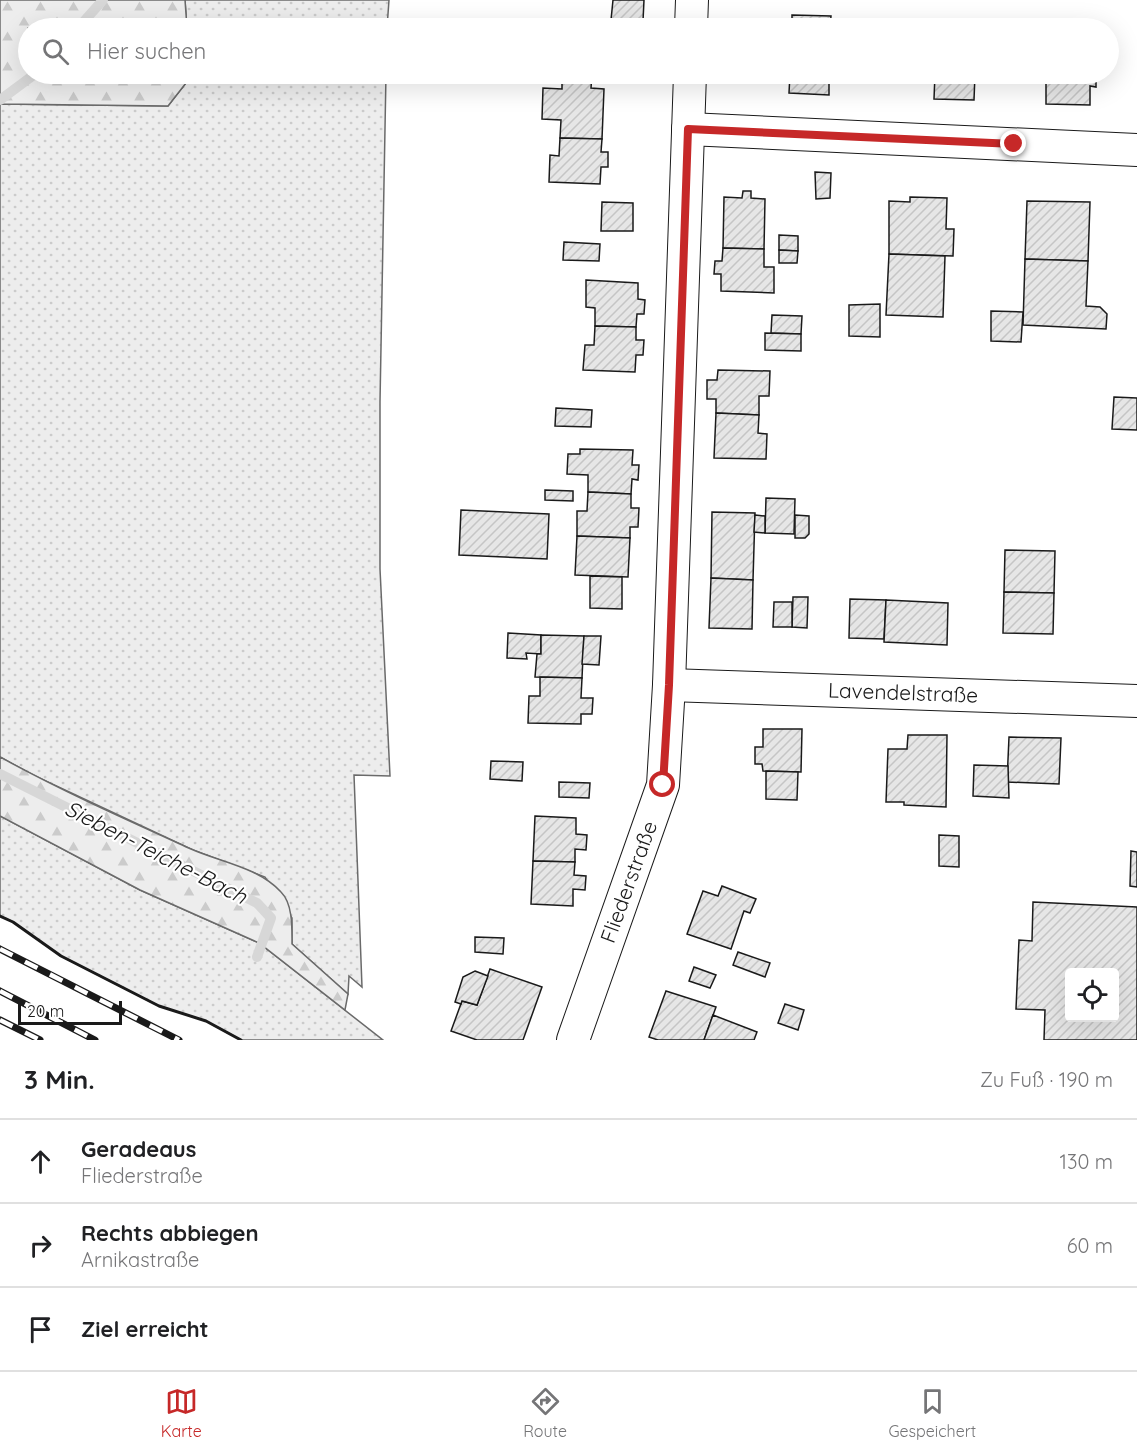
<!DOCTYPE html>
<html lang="de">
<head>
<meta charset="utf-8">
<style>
	body { margin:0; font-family:Quicksand,sans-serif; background:#f6f6f6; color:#202124 }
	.controls { position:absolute; right:18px; bottom:18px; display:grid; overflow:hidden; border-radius:6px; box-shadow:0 6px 24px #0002 }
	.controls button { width:54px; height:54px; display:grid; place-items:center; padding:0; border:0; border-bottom:2px solid #e0e0e0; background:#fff; color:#202124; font:30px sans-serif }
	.scale { position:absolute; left:18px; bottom:15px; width:104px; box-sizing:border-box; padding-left:6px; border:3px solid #1a1a1a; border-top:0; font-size:16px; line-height:21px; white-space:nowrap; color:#1a1a1a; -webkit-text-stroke:4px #fff; paint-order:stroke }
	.stop { position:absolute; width:18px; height:18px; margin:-14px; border:4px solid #c62828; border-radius:50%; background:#fff }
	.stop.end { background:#c62828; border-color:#fff; box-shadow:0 2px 6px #0008 }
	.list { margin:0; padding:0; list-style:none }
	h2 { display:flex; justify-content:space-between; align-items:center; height:78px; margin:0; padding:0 24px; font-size:26px }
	h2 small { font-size:20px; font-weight:400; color:#757577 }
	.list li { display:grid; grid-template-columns:39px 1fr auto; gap:18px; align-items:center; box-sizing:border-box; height:84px; padding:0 24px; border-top:2px solid #e0e0e0 }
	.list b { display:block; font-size:22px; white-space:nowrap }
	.list p { margin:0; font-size:20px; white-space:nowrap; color:#757577 }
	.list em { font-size:20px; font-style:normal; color:#757577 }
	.icon { flex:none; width:33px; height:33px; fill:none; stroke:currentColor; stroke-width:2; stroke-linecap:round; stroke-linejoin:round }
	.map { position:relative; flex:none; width:1137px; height:1040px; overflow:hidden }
	.search { position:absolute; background:#fff; box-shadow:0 6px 24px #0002; left:18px; right:18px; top:18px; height:66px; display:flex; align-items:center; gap:15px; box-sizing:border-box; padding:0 21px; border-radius:33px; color:#757577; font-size:22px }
	.sheet { height:330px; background:#fff }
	nav { display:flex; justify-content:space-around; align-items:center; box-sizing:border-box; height:84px; border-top:2px solid #e0e0e0; background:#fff; font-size:16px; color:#757577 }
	nav a { display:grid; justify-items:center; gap:3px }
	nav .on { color:#c62828 }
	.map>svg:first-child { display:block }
	.grass { fill:url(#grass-dots); stroke:#6a6a6a; stroke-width:1.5 }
	.forest { fill:url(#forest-firs); stroke:#6a6a6a; stroke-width:1.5 }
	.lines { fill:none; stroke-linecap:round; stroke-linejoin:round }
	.stream { stroke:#d7d7d7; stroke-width:10 }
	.building { fill:url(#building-hatch); stroke:#1a1a1a; stroke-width:1.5; fill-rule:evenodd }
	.minor-casing { stroke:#1a1a1a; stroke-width:34 }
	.minor { stroke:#fff; stroke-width:32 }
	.rail-casing { stroke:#1a1a1a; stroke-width:7 }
	.rail { stroke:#fff; stroke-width:4.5; stroke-dasharray:14; stroke-linecap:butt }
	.wall { stroke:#1a1a1a; stroke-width:3 }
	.route { stroke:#c62828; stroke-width:8 }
	.labels { text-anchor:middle; stroke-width:4.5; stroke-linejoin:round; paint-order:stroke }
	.street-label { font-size:21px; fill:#1a1a1a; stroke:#fff }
	.water-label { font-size:22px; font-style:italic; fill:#1a1a1a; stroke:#fff }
</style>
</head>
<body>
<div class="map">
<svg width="1137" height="1040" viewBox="0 0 1137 1040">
	<defs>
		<pattern id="grass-dots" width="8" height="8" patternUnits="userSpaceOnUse" patternTransform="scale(1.5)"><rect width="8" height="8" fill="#ededed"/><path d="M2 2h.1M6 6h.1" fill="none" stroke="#cbcbcb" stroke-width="1.8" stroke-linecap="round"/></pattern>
		<pattern id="forest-firs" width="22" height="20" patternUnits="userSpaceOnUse" patternTransform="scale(1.5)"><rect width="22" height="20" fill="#ededed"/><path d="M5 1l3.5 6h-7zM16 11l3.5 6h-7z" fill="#cbcbcb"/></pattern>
		<pattern id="building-hatch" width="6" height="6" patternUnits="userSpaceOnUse" patternTransform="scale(1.5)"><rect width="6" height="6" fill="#e6e6e6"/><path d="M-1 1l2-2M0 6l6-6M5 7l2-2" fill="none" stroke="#c5c5c5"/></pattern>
	</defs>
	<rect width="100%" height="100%" fill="#fff"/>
	<g class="grass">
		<path d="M185,0h204l-2,28h-200z"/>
		<path d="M187,74h199l-6,328v167l10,207 -36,-1 8,212 -13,-11 -1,18 -56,-50v-26l-27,-41 -72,-27 -158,-74 -35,-19v-653l168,2 18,-23z"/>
		<path d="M0,816l140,74 119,53 124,97h-142l-35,-19 -47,-15 -98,-50 -48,-34 -13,-6z"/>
	</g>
	<g class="forest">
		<path d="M0,0h185l2,28h-159v46h159l-1,9 -18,23 -168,-2z"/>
		<path d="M0,757c62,34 127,63 191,92 29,13 67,18 90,43 12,12 11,36 11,52l56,50 -3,16 -86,-67 -119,-53 -140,-74z"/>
	</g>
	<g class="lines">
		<g class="stream">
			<path d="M78,28l25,-28"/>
			<path d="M0,100l35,-26"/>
			<path d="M0,774l257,129 14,15 -14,39"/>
		</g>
	</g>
	<g class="building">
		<path d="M613,0h31l-1,21 -32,-1z"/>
		<path d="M792,15l39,1 -1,12h-38z"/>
		<path d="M605,19l38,2v7h-38z"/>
		<path d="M562,74h30l-1,14 13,1 -2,50 -42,-1 1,-18 -19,-1 1,-31 19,1z"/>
		<path d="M790,74h39v21l-40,-2z"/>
		<path d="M935,74h40l-1,26 -40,-1z"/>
		<path d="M1046,74h50v13l-6,-1v19l-44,-1z"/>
		<path d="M560,138l42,1 -1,13h7v15h-7l-1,17 -51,-2 1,-27 9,1z"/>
		<path d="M815,172l16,1 -1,25 -14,1z"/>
		<path d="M743,191h8v7l14,1 -1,50 -41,-1 1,-51 18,1z"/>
		<path d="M910,197l37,1 -1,31h8l-1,27 -64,-2v-53l21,1z"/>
		<path d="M1027,201l63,1 -2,59 -63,-2z"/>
		<path d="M602,202l31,1v28h-32z"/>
		<path d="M779,235l19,1v15l-19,-1z"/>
		<path d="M564,242l36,2 -1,17 -36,-1z"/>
		<path d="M723,248l41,1v18h10v26l-53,-2v-17h-7l1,-13h7z"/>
		<path d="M779,250l19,1 -1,12h-18z"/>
		<path d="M889,254l56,2 -2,61 -57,-2z"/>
		<path d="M1025,259l63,2 -2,45 14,1 7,7 -1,15 -83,-4z"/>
		<path d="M586,280l52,3v16l7,1 -1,14h-7l-1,13 -41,-1v-18l-9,-1z"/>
		<path d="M880,304v33l-31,-1v-31z"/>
		<path d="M991,311l32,1 -2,30 -30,-1z"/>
		<path d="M772,315l30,1 -1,18 -30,-1z"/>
		<path d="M595,326l41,1v13h8l-1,15h-7l-1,17 -52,-2 2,-25h9z"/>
		<path d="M765,333l36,1v17l-36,-1z"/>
		<path d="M718,370l52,1 -1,25h-10v19l-43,-2v-14h-9v-19h10z"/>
		<path d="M1114,397l23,1v32l-25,-1z"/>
		<path d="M556,408l36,2 -1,17 -36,-1z"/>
		<path d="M716,413l43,2 -1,18 9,1 -1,25 -52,-1z"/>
		<path d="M580,449l53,1 -1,15h7l-1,15 -6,-1 -1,15 -43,-2v-17l-21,-1 1,-20h12z"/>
		<path d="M545,490l28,1v10l-28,-1z"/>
		<path d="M588,492l43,2v14h8l-1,19h-8v11l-53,-2v-25h10z"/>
		<path d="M766,498l29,1 -1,35 -29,-1z"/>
		<path d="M461,510l88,4 -2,45 -88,-4z"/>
		<path d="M712,512l43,1 -2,67 -42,-2z"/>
		<path d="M755,515l10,1v17l-11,-1z"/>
		<path d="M795,515l14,1v18l-4,4h-10z"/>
		<path d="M577,536l53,2 -2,39 -53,-2z"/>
		<path d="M1005,550l50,1 -1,42 -50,-1z"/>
		<path d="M590,576l32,1v32l-32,-1z"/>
		<path d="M711,578l42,2 -1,49 -43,-1z"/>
		<path d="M1004,592l50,1 -1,41 -50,-1z"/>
		<path d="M793,597h15l-1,31 -15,-1z"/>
		<path d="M850,599l36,1 -2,39 -35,-1z"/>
		<path d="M886,600l62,3 -1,42 -63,-3z"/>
		<path d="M774,602h18v25h-19z"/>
		<path d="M508,633l33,2v19l-15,-1 1,6 -20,-1z"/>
		<path d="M541,635l43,1 -2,42 -47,-1 2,-23h4z"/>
		<path d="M584,636h17l-2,29 -17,-1z"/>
		<path d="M540,677l42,1 -1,20h12l-1,16h-11v10l-53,-1 1,-27h11z"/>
		<path d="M763,729h39l-1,43 -38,-1 -1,-7h-7v-17h8z"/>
		<path d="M908,735h39l-1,72 -42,-2v-3h-18l2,-53h19z"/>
		<path d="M1009,737l52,1 -2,46 -52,-2z"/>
		<path d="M491,761l32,1 -1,19 -32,-2z"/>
		<path d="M974,765l34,1 1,32 -36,-2z"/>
		<path d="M766,771l32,1 -1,28 -31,-1z"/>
		<path d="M559,782l31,1 -1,15 -30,-1z"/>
		<path d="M535,816l41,2v16l11,1 -1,15 -11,-1v13l-42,-1z"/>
		<path d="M939,835l20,1v31l-20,-1z"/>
		<path d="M1131,851l6,1v35l-7,-1z"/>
		<path d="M533,861l42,1 -1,13 12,1 -1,14 -12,-1v17l-42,-2z"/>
		<path d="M722,886l34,13 -6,14 -6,-2 -13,38 -44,-15 16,-43 15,5z"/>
		<path d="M1033,902l104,5v133h-93l1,-30 -29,-1 3,-69 13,1zM1070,972h44v46h-44z"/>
		<path d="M475,937l29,1 -1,16 -28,-2z"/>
		<path d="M738,952l32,11 -5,14 -32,-12z"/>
		<path d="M694,967l22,8 -6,13 -21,-7z"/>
		<path d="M490,969l52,18 -19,53h-46l-26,-9 11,-30 15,4z"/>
		<path d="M475,971l13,5 -11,29 -15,-4 -1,3 -6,-2 8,-25z"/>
		<path d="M666,991l50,16 -12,33h-46l-9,-3z"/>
		<path d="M785,1004l19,6 -6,20 -20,-7z"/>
		<path d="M713,1015l44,17 -3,8h-50z"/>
	</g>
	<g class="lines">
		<g class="minor-casing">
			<g id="minor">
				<path d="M691,28l1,-28"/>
				<path d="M688,129l449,21"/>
				<path d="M669,685l468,16"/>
				<path d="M573,1040l90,-255 6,-100 21,-611"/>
			</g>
		</g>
		<use href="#minor" class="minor"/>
		<g class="rail-casing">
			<g id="rail">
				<path d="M0,949l179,91"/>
				<path d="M0,991l95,49"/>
				<path d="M0,1020l40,20"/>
			</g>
		</g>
		<use href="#rail" class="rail"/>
		<path class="wall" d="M0,916l13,6 48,34 98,50 47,15 35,19"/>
	</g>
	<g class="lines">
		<path class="route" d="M663,785l6,-100 19,-556 326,15"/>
	</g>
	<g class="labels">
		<g class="street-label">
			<text transform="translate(903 693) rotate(2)" y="7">Lavendelstraße</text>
			<text transform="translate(629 882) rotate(-70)" y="7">Fliederstraße</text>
		</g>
		<g class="water-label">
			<text transform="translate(156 852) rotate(27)" y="8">Sieben-Teiche-Bach</text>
		</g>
	</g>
</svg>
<div class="controls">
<button><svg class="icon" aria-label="locate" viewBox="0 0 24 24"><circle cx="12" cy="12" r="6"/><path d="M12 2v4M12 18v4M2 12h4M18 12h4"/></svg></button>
</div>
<div class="scale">20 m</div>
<div class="stop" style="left:663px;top:785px"></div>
<div class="stop end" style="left:1014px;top:144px"></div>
<div class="search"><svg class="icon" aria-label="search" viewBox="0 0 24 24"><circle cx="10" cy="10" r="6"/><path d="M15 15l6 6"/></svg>Hier suchen</div>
</div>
<section class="sheet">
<h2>3 Min.<small>Zu Fuß · 190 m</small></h2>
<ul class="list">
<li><svg class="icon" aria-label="ahead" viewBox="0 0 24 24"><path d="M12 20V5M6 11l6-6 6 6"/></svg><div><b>Geradeaus</b><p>Fliederstraße</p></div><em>130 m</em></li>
<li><svg class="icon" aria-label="right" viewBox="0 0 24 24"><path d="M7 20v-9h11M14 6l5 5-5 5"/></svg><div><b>Rechts abbiegen</b><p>Arnikastraße</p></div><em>60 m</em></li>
<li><svg class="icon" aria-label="arrive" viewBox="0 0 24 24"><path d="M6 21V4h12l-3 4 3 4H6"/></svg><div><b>Ziel erreicht</b></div></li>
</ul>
</section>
<nav>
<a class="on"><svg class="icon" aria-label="map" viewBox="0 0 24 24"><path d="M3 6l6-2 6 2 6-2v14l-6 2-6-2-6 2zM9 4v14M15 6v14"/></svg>Karte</a>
<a><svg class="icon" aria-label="directions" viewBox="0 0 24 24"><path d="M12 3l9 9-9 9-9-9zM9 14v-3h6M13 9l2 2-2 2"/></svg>Route</a>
<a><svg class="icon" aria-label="saved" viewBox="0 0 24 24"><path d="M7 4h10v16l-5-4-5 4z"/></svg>Gespeichert</a>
</nav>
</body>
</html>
